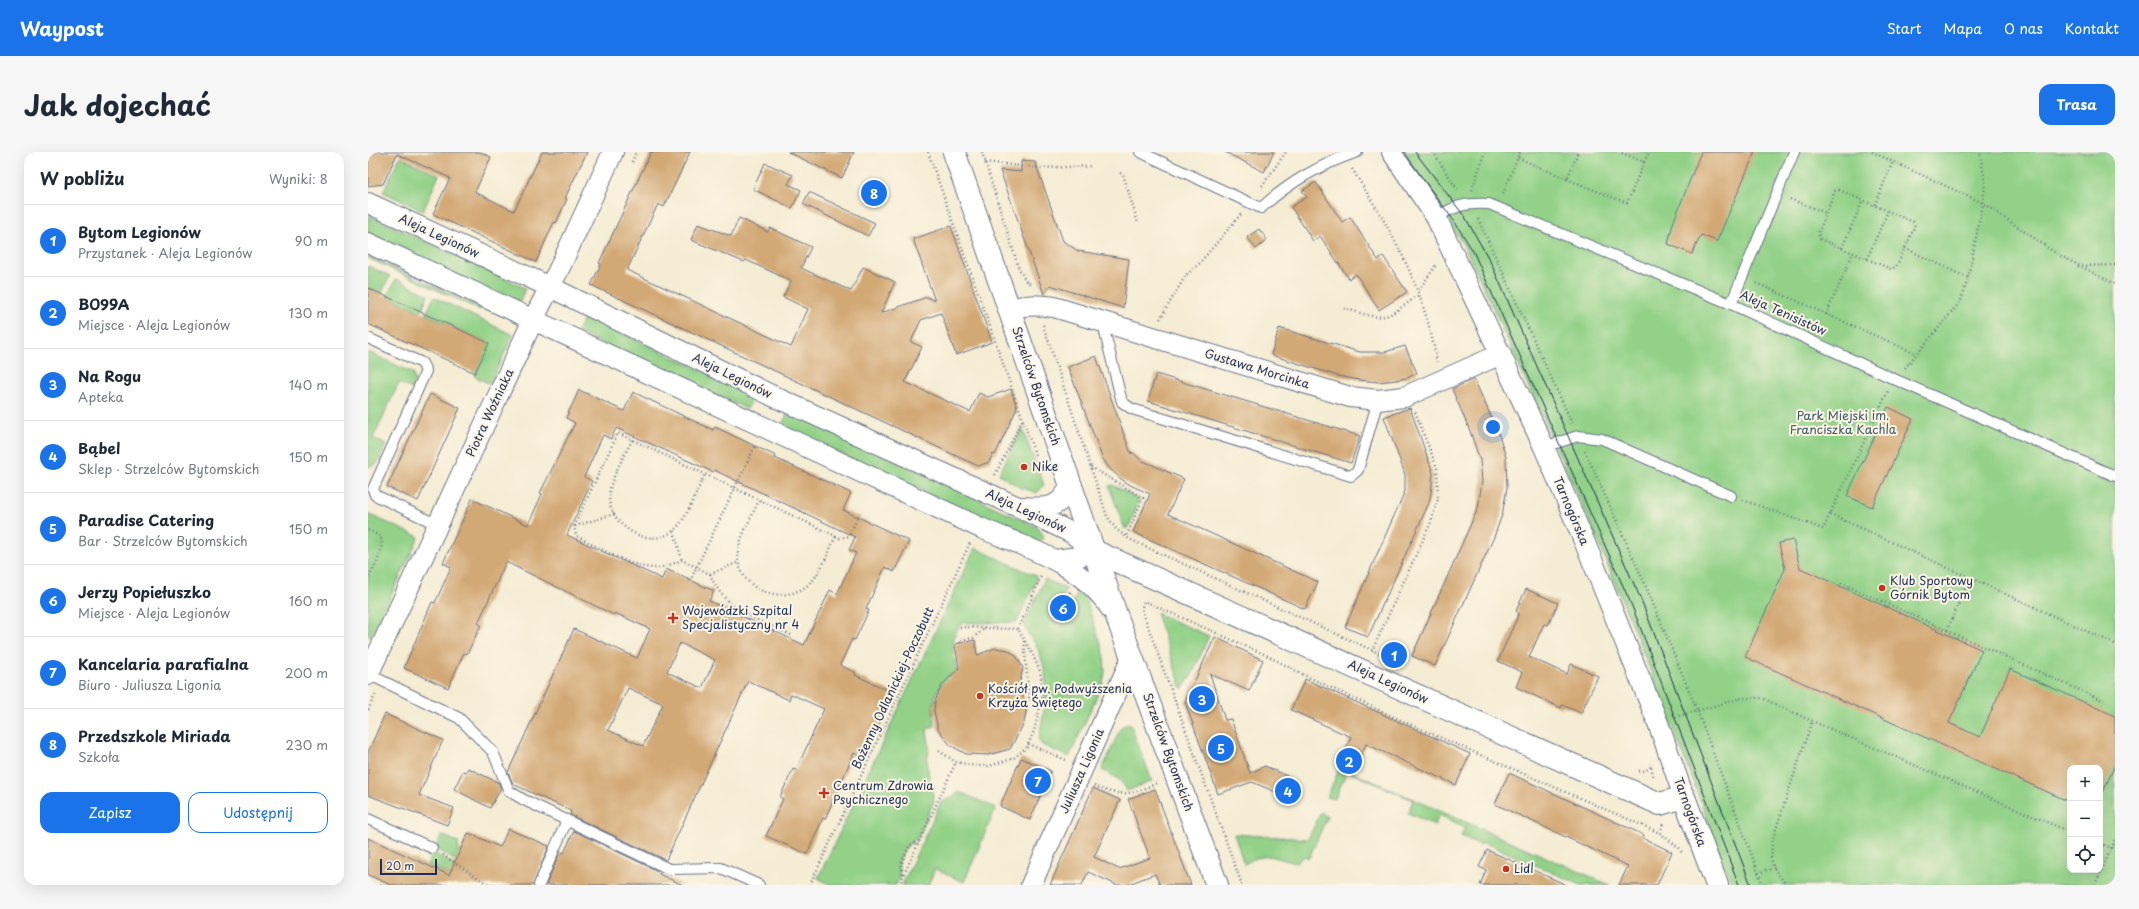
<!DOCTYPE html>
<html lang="pl">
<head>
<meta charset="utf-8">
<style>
	body { margin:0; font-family:"Playpen Sans",sans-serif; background:#f6f6f7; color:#1f2937 }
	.controls { position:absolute; right:12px; bottom:12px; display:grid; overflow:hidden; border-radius:8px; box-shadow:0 4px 16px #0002 }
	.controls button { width:36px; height:36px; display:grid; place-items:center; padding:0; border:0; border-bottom:1px solid #e0e1e3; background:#fff; color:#1f2937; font:20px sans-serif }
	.scale { position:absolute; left:12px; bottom:10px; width:57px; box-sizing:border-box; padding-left:4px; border:2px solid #1b2f5e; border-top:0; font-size:11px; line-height:14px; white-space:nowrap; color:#1b2f5e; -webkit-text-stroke:3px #fcf5e5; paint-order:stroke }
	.you { position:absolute; left:1125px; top:275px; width:14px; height:14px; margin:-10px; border:3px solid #fff; border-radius:50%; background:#1a73e8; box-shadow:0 0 0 6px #1a73e833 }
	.badge { display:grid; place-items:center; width:26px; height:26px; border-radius:50%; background:#1a73e8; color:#fff; font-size:13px; font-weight:700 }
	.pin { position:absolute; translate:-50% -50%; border:2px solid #fff; box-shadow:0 1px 4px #0006 }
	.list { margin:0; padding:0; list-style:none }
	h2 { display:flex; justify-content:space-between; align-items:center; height:52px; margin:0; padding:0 16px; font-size:17px }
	h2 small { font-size:13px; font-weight:400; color:#747a83 }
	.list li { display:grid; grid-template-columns:26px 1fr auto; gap:12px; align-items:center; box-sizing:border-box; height:72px; padding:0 16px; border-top:1px solid #e0e1e3 }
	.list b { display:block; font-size:15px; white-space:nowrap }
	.list p { margin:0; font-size:13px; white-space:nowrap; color:#747a83 }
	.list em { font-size:13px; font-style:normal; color:#747a83 }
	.actions { display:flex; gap:8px; padding:12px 16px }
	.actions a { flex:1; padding:9px 0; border:1px solid #1a73e8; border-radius:12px; text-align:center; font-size:14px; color:#1a73e8 }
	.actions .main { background:#1a73e8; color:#fff }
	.icon { flex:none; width:22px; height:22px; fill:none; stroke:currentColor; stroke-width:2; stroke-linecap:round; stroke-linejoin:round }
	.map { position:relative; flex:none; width:1747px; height:733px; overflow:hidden; border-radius:12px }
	header { display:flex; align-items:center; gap:24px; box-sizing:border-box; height:56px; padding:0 20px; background:#1a73e8; color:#fff }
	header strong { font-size:19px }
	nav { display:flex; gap:22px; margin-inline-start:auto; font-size:14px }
	.intro { display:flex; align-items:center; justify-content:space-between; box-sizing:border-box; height:96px; padding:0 24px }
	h1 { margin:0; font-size:28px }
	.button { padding:10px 18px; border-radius:12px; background:#1a73e8; color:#fff; font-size:14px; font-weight:700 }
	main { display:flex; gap:24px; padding:0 24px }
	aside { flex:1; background:#fff; border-radius:12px; box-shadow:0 4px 16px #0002 }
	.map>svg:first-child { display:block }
	.green { fill:#92d187; stroke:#568072; fill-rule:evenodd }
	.building { fill:#d2a874; fill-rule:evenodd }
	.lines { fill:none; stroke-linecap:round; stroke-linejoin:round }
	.lane-casing { stroke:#677187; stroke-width:12 }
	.street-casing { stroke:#677187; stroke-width:22 }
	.secondary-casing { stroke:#677187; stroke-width:24 }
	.path { stroke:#677187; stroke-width:2.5; stroke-dasharray:1 3; stroke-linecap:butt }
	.lane { stroke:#fff; stroke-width:10 }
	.street { stroke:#fff; stroke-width:20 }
	.secondary { stroke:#fff; stroke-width:22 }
	.tram { stroke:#1b2f5e; stroke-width:1 }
	.poi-dot { fill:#c8321e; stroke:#fcf5e5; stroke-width:1.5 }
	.labels { text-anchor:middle; stroke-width:4; stroke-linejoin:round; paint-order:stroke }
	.street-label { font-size:12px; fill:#1b2f5e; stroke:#fcf5e5 }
	.park-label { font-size:12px; fill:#395868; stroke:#fcf5e5 }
	.poi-label { font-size:12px; fill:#1b2f5e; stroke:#fcf5e5; text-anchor:start }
</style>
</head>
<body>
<header>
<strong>Waypost</strong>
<nav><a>Start</a><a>Mapa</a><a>O nas</a><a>Kontakt</a></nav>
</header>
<div class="intro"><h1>Jak dojechać</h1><a class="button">Trasa</a></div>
<main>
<aside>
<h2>W pobliżu<small>Wyniki: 8</small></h2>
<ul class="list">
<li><span class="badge">1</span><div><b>Bytom Legionów</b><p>Przystanek · Aleja Legionów</p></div><em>90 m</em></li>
<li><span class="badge">2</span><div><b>B099A</b><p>Miejsce · Aleja Legionów</p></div><em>130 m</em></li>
<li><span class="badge">3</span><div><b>Na Rogu</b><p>Apteka</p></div><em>140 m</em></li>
<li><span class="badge">4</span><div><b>Bąbel</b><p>Sklep · Strzelców Bytomskich</p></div><em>150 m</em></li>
<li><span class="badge">5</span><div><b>Paradise Catering</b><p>Bar · Strzelców Bytomskich</p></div><em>150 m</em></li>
<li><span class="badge">6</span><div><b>Jerzy Popiełuszko</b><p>Miejsce · Aleja Legionów</p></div><em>160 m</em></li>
<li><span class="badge">7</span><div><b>Kancelaria parafialna</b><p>Biuro · Juliusza Ligonia</p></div><em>200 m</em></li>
<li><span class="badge">8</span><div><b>Przedszkole Miriada</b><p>Szkoła</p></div><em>230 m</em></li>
</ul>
<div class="actions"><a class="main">Zapisz</a><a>Udostępnij</a></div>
</aside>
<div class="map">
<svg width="1747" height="733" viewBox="0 0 1747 733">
	<rect width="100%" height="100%" fill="#fcf5e5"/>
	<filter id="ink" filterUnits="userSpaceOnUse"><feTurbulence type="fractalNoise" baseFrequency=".025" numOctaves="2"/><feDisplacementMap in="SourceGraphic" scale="8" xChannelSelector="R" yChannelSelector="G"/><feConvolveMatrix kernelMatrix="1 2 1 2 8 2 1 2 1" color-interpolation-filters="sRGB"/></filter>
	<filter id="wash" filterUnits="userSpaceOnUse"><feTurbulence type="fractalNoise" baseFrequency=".012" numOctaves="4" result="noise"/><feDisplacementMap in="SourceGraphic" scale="16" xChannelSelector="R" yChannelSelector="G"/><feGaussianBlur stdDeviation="0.9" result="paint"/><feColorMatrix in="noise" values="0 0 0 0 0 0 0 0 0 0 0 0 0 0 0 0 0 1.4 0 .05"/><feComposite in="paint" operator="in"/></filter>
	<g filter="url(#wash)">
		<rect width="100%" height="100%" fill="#f4ecd3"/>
		<g class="green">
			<path d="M1028,0h719v733h-383l-68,-181 -69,-171 -115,-254 -18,-37zM1702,616h30v102h-30z"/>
			<path d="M32,5l39,18 -16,36 -40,-19z"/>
			<path d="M0,63l157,73 -6,16 -151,-70z"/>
			<path d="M0,104l114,52 -2,2 -112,-52z"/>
			<path d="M0,114l22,10 -9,18 -13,-6z"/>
			<path d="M28,127l32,16 -7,17 -34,-16z"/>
			<path d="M66,145l79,38 -23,49 -16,-8 14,-33 -62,-29z"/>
			<path d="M217,164l170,79 -8,14 -170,-77z"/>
			<path d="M0,200l45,21 2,10 -3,6 -13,-6 -26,55 13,7 -9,19 -9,3z"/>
			<path d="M421,259l248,116 7,9 -4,6 -5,1 -254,-117z"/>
			<path d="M654,276l22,57 -7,8 -18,-6 -20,-13z"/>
			<path d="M745,333l26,15 -10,27 -4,2 -16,-43z"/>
			<path d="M0,362l51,23 -48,100 -3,-1z"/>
			<path d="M607,396l61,28v5l-19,41 -55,1c-13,15 -8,30 -6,48 -20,13 -26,31 -21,55l-8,3 2,16 -2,20 7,36 -16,37c-10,5 -17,14 -19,25 -2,10 4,8 -3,22h-65l-13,-7z"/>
			<path d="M677,427l21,10 -11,24 11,5 11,-24 8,3 19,56 1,19 -2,11 -34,74 -27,-12 -3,-5c5,-35 14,-60 -3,-95 -4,-7 -10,-13 -12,-21z"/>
			<path d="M788,461l53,23 -17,39 -10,14z"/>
			<path d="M762,571l22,58 -25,10c-4,-11 -15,-16 -25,-21l19,-43z"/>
			<path d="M972,615l18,8 252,110h-29l-98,-43 -2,3 -20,-9 4,-9 -26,-12 -4,10 -27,-12 5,-13 -66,-29 -12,28 -8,-2z"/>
			<path d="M591,640l37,16 -32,74 -29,-13 -7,16h-26l39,-83 8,-3z"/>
			<path d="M953,660l6,5 -18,41 -5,-2 -8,7 -26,-7 -14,2 -12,6 -10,-30 74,5z"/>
			<path d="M73,683l17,7 1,12 33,31 -56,-37z"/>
			<path d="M65,700l53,33 -29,-7 -29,-13z"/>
		</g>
		<g id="blocks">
			<g class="building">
				<path d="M0,0h112l11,5 -16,35 39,19 28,-59h45l-22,46 2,1 -11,24 -2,-1 -18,40 -103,-48 17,-36 -53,-24 -14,30 -15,2z"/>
				<path d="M283,0h39l-26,55 -6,-3 -31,66 164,77 17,-38 -25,-12 8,-16 -45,-21 -2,2 -53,-22 7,-16 33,12 8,-18 29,14 2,-4 41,19 -10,21 50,23 12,-24 32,15 -14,31 46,-16 8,4 -22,-62 38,-13 41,116 -36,13 -15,-42 -20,7 -10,22 11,5 -17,35 65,30 9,-19 9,4 23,-8 6,19 -22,47 -2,-1 -4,8 -11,4 -387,-181 10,-21 -2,-1z"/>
				<path d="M420,0h66l-12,26z"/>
				<path d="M857,0h49l-10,20z"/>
				<path d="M1333,0h54l-38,89 -16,-6 -9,19 -24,-10 5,-21z"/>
				<path d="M653,9l14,1 28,79 15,10 51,8 -6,49 -73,-23 -6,9 -44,-124 21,2z"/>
				<path d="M397,11l28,12 -5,9 13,6 -9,18 -39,-19z"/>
				<path d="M948,30l26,40 8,-5 28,43 5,-4 24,36 -28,18 -23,-36 -7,5 -29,-43 -7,5 -22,-34 16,-10 -5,-6z"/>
				<path d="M441,40l66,31 -7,13 -65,-32z"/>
				<path d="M891,77l8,11 -11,9 -9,-12z"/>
				<path d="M0,136l121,55 -14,30 -107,-49z"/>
				<path d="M911,176l81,24h25l20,-6 12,27 -10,5 -11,2 -17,2 -20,-2 -21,-4 -67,-21z"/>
				<path d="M728,204l35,98 1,-2 9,8 43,19 -16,35 150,68 -13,27 -172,-77 17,-38 -20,-9 -9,-6 -12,-11 -7,-11 -34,-90z"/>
				<path d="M788,222l204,62 -9,27 -203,-62z"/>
				<path d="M1106,227l24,53 8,25 1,31 -5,27 -8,22 -59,129 -23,-10 66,-148 4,-27 -2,-21 -10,-29 -18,-42z"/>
				<path d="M211,238l45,21 9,-19 80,38 2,-3 61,29 -1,2 76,35 -8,17 66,31 -15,31 -9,-5 -19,42 3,1 -14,30 -3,-1 -12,26 16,8 -1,2 39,18 -30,65 -10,-5 -29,66 -2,-1 -16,36 -41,-18 17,-37 -3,-2 13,-28 3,1 28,-61 -33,-15 -2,6 -41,-19 -82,179 -87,-41 -9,-5 1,-3 -58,-27 -5,-12 66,-143 63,29 13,-29 -35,-16 -1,2 -108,-53 -28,61 3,2 -14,29 -3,-1 -16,35 -44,-20 28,-66 3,1 16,-36 -8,-4 29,-64 56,26 14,-31 -2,-1 35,-70 -9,-5zM248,276l97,44 1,-2 141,67 -6,13 7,3 -19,41 -7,-4 -26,55 -95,-44 5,-10 -48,-22 -4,10 -95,-44 25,-54 -8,-4 19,-42 8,4zM312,491l35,17 -13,28 -35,-16zM260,536l35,16 -20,42 -35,-16z"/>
				<path d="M62,242l30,14 -42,93 -31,-14z"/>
				<path d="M1520,255l25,12 -41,88 -25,-11z"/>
				<path d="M1042,256l23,65 -2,20 -2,10 -61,134 -23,-10 60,-136v-17l-21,-57z"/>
				<path d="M1425,388l7,28 182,82 -33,73 31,14 30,-68 105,47v49l-15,34v-31h-30v34l-325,-145 40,-88 -6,-26z"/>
				<path d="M1158,437l32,14 -10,22 -4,-1 -15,33 38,17 4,-10 27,12 -17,37 -19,-8 -1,3 -45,-21 6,-15 -24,-11 21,-48 -3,-2z"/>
				<path d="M847,485l48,23 -14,31 -39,-17 15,46 6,-1 19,54 15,-7 24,11 -1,2 9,4 -7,15 -38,-16 -34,12 -33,-92z"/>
				<path d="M607,488l2,15 18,-7 13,2 9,7 6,11 -4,18 8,20 -3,17 -14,26 -22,6 -22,-1 -16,-9 -12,-16 -4,-18 1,-10 7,-16 17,-17 -4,-24z"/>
				<path d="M937,527l165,75 -14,31 -90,-41 -12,28 -16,-7 13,-28 -60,-27z"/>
				<path d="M17,562l58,26 -24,55 35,13 -7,17 -79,-30v-43z"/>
				<path d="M653,606l30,13 -21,49 -30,-14z"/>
				<path d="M100,616l31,15 2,5 -11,20 -36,-19 9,-18 3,1z"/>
				<path d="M1141,621l135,62 -1,3 29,14 -15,33h-38l9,-19 -133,-62z"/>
				<path d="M725,636l27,12 -26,57 25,12 31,-11 -22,-59 27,-10 36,96h-31l-5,-11 -29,11h-9l-29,-13 -6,13h-32z"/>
				<path d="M140,677l41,17 -16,39h-142l-23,-10v-37l81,37 19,-42 32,14z"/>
				<path d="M206,679l86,41 -1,2 24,11h-137l14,-33 4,1z"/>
				<path d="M1119,698l80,35h-87l6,-15 -7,-3z"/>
			</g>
		</g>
	</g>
	<g filter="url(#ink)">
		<use href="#blocks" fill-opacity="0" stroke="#677187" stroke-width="1"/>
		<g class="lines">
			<g class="lane-casing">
				<g id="lane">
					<path d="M772,0l121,56c30,-27 59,-43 96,-56"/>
					<path d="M1068,65c22,-12 28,-14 53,-13l242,100 163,75 221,97"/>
					<path d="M1363,152l63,-152"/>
					<path d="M740,172l-3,9 17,69 10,7 219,67 7,-6 20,-70"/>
					<path d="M0,186l54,25 4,8 -53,118 2,6 63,30"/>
					<path d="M1176,295l34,-11 24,3 129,57"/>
					<path d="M0,522l91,44 34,34 16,39 15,9 145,69 52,-1 38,17"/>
					<path d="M0,667l64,29"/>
					<path d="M171,733l28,-65"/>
				</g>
			</g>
			<g class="street-casing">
				<g id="street">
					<path d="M1024,0l44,65 108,230 46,108 68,168 26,74"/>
					<path d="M0,51l182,84 227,111 239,108 56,27 22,18 -16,6 -23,3"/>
					<path d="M0,91l613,285c47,20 101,36 130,81"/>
					<path d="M642,157c15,-5 29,-4 44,-2l296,90 28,3 26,-3 97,-43"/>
					<path d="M656,355c22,2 39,1 46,-23"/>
					<path d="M0,523l165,-355 27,-53 53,-115"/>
					<path d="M663,733l101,-228"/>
				</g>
			</g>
			<g class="secondary-casing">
				<g id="secondary">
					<path d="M586,0l164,468 99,265"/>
					<path d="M726,399l566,253 24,-7 33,88"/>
				</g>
			</g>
			<g class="path">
				<path d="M560,0l107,302 3,2"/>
				<path d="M614,0l37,117 7,12 6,4"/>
				<path d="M1065,0l26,40"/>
				<path d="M1504,0l111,51 74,51 58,30"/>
				<path d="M1150,6l49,21 11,-27"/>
				<path d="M264,10l4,-10"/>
				<path d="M617,10l54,6 53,-2"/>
				<path d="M1276,10l5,-10"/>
				<path d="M984,17c41,64 71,115 85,193"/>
				<path d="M752,21l3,1 15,49"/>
				<path d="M1199,27l60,24 17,-41 -24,-10"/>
				<path d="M894,34l24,-34"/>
				<path d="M1104,38l13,-38"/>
				<path d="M1471,38l74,32 2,4 -19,41 -5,2 -71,-30 -2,-5 17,-43z"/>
				<path d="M1135,42l17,-42"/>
				<path d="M1422,47l36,14"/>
				<path d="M1507,53l18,-44"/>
				<path d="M1110,67l94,204"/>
				<path d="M1474,96l21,-48"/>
				<path d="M1537,96l63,30"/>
				<path d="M1499,107l21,-48"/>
				<path d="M1710,114l37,-1"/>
				<path d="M1388,131l161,71"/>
				<path d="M1051,138l17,-25"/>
				<path d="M976,156c43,14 40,12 76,-14"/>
				<path d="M1458,163l27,-62"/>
				<path d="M792,167l26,-44 12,-10 43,-51"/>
				<path d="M675,173l64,191 9,13 13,10 256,117"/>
				<path d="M1537,216l56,-67 7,-23 15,-75 2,-21 -5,-30"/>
				<path d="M264,288c-7,15 -23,40 -23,57 0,29 41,54 65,33 13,-11 23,-40 31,-56"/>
				<path d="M1217,299l59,131 53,128 66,175"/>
				<path d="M723,315l52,31 -17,39"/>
				<path d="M627,323l28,-56"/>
				<path d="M391,348c-6,15 -22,40 -21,57 2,35 46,49 71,27 13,-12 19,-32 27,-48"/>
				<path d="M1375,348l80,29 65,-138"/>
				<path d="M1462,362l285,130"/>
				<path d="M207,374l39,-12"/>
				<path d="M0,378l12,6c6,13 -6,31 -12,43"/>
				<path d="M306,379l8,29"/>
				<path d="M342,422l29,-12"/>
				<path d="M322,429l66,-137"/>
				<path d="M1473,431l263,118"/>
				<path d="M697,452l5,-12"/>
				<path d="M650,477l24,-55"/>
				<path d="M1579,478l23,-52"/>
				<path d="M423,483c-34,-16 -66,-23 -81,-61l-28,-14c-8,3 -18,8 -27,8 -24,0 -58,-22 -79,-32l-2,-10 44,-93 222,105 9,-2 11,-24"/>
				<path d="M656,489l5,58 12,5"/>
				<path d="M592,491v-3l13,-2 12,-10"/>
				<path d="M1004,499l59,-129 7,-23 -1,-31 -22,-56"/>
				<path d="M0,558l8,-17"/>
				<path d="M1307,565l67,-19h20l50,23 258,111"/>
				<path d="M660,592l38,16"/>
				<path d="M571,599l17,11 20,4h13l25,-8 13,-11 7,-16 9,-36 -1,-11 -2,-13 -7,-16 -15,-26 -58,-2"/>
				<path d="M1283,615l3,11"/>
				<path d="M1271,619h6l6,-4v-3"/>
				<path d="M726,634c30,12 36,8 64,-3"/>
				<path d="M1292,681l19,15 3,5"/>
				<path d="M1732,692l15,5"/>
				<path d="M75,703l46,30"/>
				<path d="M1390,721l16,-5"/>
				<path d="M535,722l-2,-10 9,-19 9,-3"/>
				<path d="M12,733l2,-4"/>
				<path d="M442,733l160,-342"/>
				<path d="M531,733l57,-123"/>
				<path d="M874,733l-99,-272 -1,-6 2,-6 122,54 38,20 96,45 260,113 3,-9"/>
				<path d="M1419,733c-16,-18 -17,-21 -15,-44l40,-120"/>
				<path d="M1727,733l20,-45"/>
			</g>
			<use href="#lane" class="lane"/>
			<use href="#street" class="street"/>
			<use href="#secondary" class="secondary"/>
			<g class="tram">
				<path d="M1035,0l51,69 19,30 159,355 107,279"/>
				<path d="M1047,0l50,65 25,44 152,341 109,283"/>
			</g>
		</g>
	</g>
	<g class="poi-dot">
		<circle cx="656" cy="315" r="4"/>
		<circle cx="1514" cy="436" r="4"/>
		<path d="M303 460h4v4h4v4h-4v4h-4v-4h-4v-4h4z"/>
		<circle cx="612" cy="544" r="4"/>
		<path d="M454 635h4v4h4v4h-4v4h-4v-4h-4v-4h4z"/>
		<circle cx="1138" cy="717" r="4"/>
	</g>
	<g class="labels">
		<g class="street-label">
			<text transform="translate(71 84) rotate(25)" y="4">Aleja Legionów</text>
			<text transform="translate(1415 161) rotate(24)" y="4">Aleja Tenisistów</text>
			<text transform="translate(889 217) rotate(17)" y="4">Gustawa Morcinka</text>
			<text transform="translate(364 224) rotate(26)" y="4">Aleja Legionów</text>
			<text transform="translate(668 234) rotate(71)" y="4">Strzelców Bytomskich</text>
			<text transform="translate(122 261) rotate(-65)" y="4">Piotra Woźniaka</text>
			<text transform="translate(658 359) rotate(25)" y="4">Aleja Legionów</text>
			<text transform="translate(1203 359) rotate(67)" y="4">Tarnogórska</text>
			<text transform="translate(1020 530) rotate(25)" y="4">Aleja Legionów</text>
			<text transform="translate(525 536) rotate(-65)" y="4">Bożenny Odlanickiej-Poczobutt</text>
			<text transform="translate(800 600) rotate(70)" y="4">Strzelców Bytomskich</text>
			<text transform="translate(714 619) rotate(-66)" y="4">Juliusza Ligonia</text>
			<text transform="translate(1322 660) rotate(70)" y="4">Tarnogórska</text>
		</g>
		<g class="park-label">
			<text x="1475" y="268">Park Miejski im.<tspan x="1475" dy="14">Franciszka Kachla</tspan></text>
		</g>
		<g class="poi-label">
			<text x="664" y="319">Nike</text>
			<text x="1522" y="433">Klub Sportowy<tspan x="1522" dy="14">Górnik Bytom</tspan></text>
			<text x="314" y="463">Wojewódzki Szpital<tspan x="314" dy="14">Specjalistyczny nr 4</tspan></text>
			<text x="620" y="541">Kościół pw. Podwyższenia<tspan x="620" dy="14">Krzyża Świętego</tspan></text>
			<text x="465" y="638">Centrum Zdrowia<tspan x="465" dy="14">Psychicznego</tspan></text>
			<text x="1146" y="721">Lidl</text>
		</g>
	</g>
</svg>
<div class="controls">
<button>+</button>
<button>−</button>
<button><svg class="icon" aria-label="locate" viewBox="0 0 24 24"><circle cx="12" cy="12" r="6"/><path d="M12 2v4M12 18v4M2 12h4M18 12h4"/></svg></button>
</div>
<div class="scale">20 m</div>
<div class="you"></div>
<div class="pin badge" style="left:1026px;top:503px">1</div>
<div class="pin badge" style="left:981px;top:609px">2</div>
<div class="pin badge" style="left:834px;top:547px">3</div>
<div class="pin badge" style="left:920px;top:639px">4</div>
<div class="pin badge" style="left:853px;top:596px">5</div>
<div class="pin badge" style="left:695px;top:456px">6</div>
<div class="pin badge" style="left:670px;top:629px">7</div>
<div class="pin badge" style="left:506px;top:41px">8</div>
</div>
</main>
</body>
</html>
